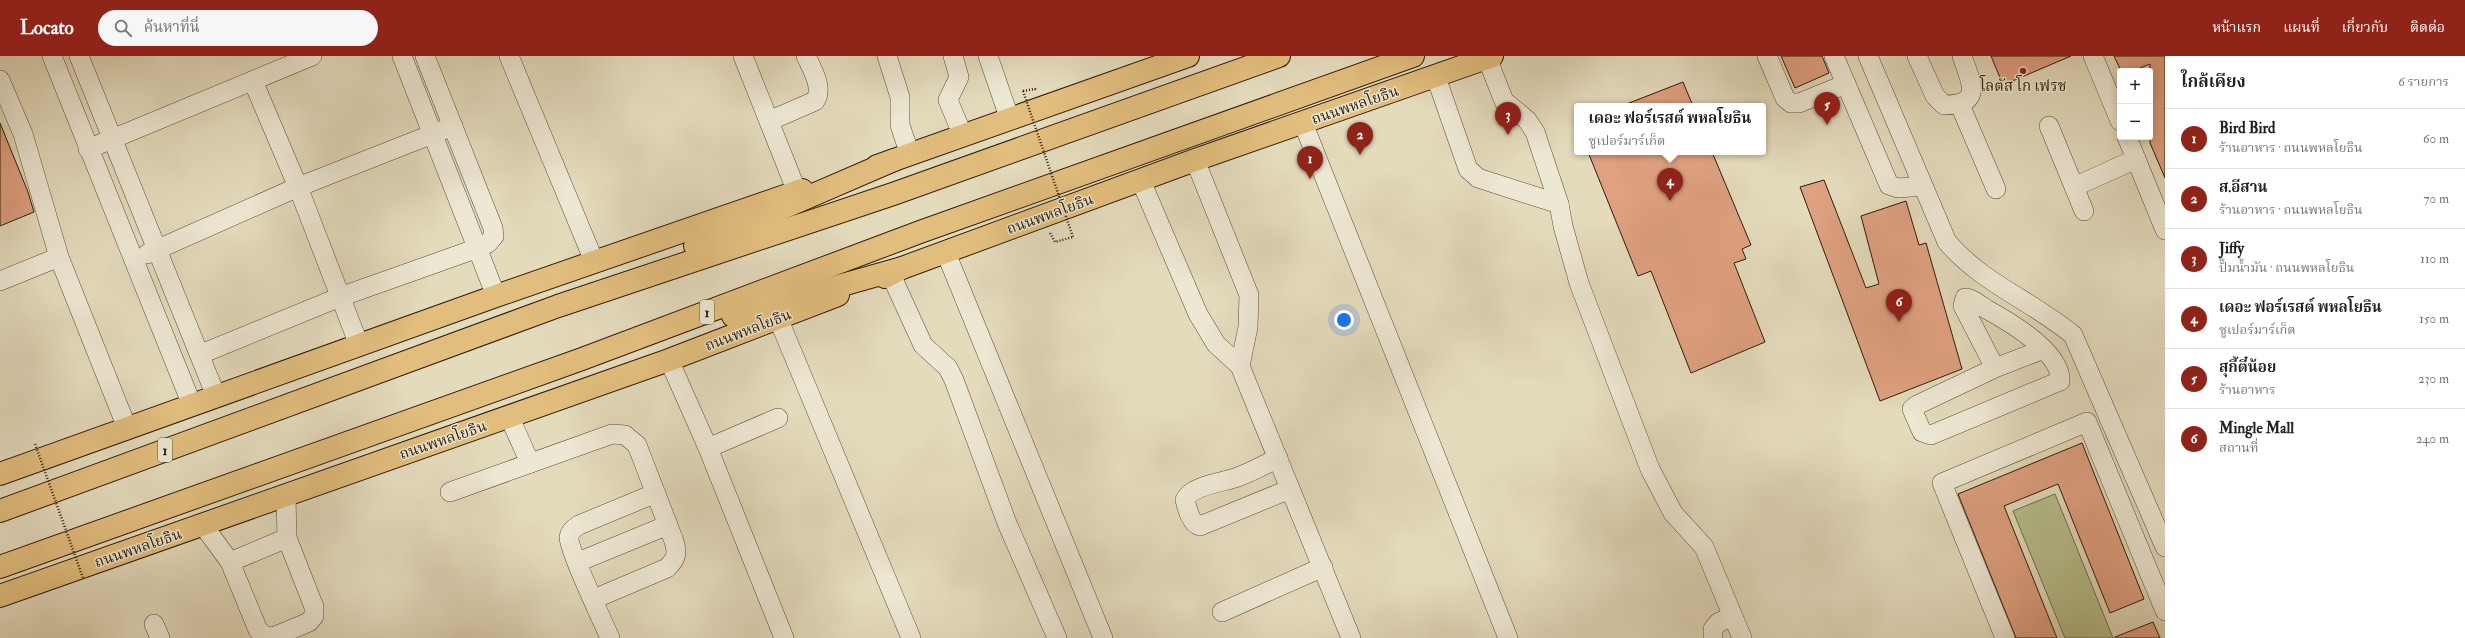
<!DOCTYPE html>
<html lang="th">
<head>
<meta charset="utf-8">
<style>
	body { margin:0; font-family:"IM FELL Double Pica","Noto Serif Thai",serif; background:#f6f6f6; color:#222 }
	.controls { position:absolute; right:12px; top:12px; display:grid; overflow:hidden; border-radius:4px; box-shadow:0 2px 10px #0003 }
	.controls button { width:36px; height:36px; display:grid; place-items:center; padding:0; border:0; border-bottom:1px solid #e0e0e0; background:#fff; color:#222; font:20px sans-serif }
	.you { position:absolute; left:1344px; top:264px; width:14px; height:14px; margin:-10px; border:3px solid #fff; border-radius:50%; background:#1a73e8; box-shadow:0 0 0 6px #1a73e833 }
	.badge { display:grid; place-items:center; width:26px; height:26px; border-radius:50%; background:#8f2418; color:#fff; font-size:13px; font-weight:700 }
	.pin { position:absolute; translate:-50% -33px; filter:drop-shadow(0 1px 2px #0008) }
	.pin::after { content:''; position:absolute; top:21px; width:14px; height:12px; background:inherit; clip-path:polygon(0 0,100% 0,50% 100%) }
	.popup { position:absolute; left:1574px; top:47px; width:192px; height:52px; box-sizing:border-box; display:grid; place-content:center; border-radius:4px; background:#fff; filter:drop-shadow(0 1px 3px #0005); font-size:13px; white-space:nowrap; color:#767676 }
	.popup b { font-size:15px; color:#222 }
	.popup::after { content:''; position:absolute; left:50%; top:100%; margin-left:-8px; border:8px solid transparent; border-top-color:#fff }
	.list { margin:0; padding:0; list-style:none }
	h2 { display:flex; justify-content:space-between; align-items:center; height:52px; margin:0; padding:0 16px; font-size:17px }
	h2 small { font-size:13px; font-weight:400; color:#767676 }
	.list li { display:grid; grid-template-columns:26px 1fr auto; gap:12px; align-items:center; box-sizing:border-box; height:60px; padding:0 16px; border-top:1px solid #e0e0e0 }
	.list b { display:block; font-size:15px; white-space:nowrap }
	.list p { margin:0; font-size:13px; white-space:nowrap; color:#767676 }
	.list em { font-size:13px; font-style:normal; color:#767676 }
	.icon { flex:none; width:22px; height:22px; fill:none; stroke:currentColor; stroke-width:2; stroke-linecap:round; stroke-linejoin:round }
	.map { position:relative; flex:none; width:2165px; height:582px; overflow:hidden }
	header { display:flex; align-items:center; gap:24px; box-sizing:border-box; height:56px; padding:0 20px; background:#8f2418; color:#fff }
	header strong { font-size:19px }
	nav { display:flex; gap:22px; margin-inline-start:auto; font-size:14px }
	.search { width:280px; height:36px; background:#f6f6f6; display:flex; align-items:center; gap:10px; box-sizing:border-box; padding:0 14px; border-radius:22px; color:#767676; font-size:15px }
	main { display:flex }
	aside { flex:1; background:#fff }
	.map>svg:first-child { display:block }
	.green { fill:#b7bf8e; stroke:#726d4b }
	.building { fill:#dfa181; stroke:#2e1b08 }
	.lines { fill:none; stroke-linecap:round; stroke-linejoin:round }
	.minor-casing { stroke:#5c4b35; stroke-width:20 }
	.major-casing { stroke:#2e1b08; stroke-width:24 }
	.highway-casing { stroke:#2e1b08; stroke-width:24 }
	.path { stroke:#2e1b08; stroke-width:2.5; stroke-dasharray:1 2; stroke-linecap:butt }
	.minor { stroke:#ede8d4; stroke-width:19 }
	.major { stroke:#e2be7e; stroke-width:22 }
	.highway { stroke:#e2be7e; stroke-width:22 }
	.path-bridge { stroke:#2e1b08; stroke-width:2.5; stroke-dasharray:1 2; stroke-linecap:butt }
	.poi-dot { fill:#8f2418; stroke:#ede8d4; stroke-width:1.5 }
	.labels { text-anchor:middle; stroke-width:3; stroke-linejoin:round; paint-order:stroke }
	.shield { fill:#ede8d4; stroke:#675845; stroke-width:1 }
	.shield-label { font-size:14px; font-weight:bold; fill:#2e1b08 }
	.poi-label { font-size:15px; fill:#2e1b08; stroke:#ede8d4 }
	.street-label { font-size:15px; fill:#2e1b08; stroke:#ede8d4 }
</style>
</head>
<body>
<header>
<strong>Locato</strong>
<div class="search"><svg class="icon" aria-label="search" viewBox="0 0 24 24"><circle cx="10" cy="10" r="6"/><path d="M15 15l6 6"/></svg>ค้นหาที่นี่</div>
<nav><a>หน้าแรก</a><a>แผนที่</a><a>เกี่ยวกับ</a><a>ติดต่อ</a></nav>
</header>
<main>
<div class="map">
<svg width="2165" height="582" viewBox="0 0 2165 582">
	<rect width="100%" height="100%" fill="#e4dbbd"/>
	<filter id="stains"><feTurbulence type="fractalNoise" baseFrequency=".005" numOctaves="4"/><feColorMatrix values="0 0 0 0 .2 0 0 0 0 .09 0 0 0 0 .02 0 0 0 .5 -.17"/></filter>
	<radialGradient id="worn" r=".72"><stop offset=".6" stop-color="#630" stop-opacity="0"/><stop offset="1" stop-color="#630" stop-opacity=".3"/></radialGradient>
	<path class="green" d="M2055,438l58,144h-48l-52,-127z"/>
	<g class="building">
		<path d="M1781,0h41l7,17 -34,15z"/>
		<path d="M1991,0h80l-68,29z"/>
		<path d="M2114,0h51v122l-15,-35v-79l-17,7h-12z"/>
		<path d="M1683,26l10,24h-69v-1z"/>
		<path d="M0,67l28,69 6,20 -34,14z"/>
		<path d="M1588,96h124l39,93 -9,4 4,10 -12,4 31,79 -74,31 -40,-102 -13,5z"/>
		<path d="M1824,124l42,108 13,-4 -18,-68 45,-15 13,44 7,-2 36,126 -82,32 -80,-214z"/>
		<path d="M2082,387l62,156 -34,14 -52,-129 -54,22 53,132h-41l-58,-144z"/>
		<path d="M2153,566l7,16h-45v-1z"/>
	</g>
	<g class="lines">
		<g class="minor-casing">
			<g id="minor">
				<path d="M52,0l140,349"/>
				<path d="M79,0l137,340"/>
				<path d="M402,0l94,240"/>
				<path d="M509,0l85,205"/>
				<path d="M743,0l54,136"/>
				<path d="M887,0l13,41v28l10,30"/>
				<path d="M953,0l6,21 -11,23 15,36"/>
				<path d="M988,0l22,64"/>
				<path d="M1767,0l18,42 6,5h8l47,-19 -12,-28"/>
				<path d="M1868,0l79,186c35,41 85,59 126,93l92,212"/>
				<path d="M1917,0l18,40 9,9c40,0 27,-23 18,-49"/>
				<path d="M2093,0l27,65"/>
				<path d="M1487,2l17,43 23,19 8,12 24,72 4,22 16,57 71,186 23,44 31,34 38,91"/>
				<path d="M1436,21l32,92 10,9 81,26"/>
				<path d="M0,24l23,54 36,123 68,171"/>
				<path d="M253,25l45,106 61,158"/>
				<path d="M1846,28l43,101 9,3 25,-2"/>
				<path d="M1960,49l36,84"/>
				<path d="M769,65l46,-20c9,-13 -3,-32 -9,-45"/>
				<path d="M1303,67l205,515"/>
				<path d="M2049,70l35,85"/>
				<path d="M2127,81l38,93"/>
				<path d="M88,93l224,-93"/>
				<path d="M1195,104l54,135 -1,32 -8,39"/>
				<path d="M1141,125l57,133 18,30 24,22 111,272"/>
				<path d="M2074,131l62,-28"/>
				<path d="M946,197l157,385"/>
				<path d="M147,198l151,-67 155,-61"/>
				<path d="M891,219l32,70 25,23 6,12 53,143 50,115"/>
				<path d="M0,225l59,-24"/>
				<path d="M778,262l133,320"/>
				<path d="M201,298l139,-57 138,-49 10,-5 6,-7 -1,-8 -68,-172"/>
				<path d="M669,304l39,88 76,190"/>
				<path d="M1995,312l-78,37 -5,4 10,23 9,3 129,-54c2,-29 -52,-60 -74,-72 -6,-4 -14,-11 -21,-11l-2,8 32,62 49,-19"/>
				<path d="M509,360l21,47"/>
				<path d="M708,392l70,-30"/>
				<path d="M1278,402c-14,7 -28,15 -43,20 -12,4 -45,8 -50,22 2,8 6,24 15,26l90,-37"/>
				<path d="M450,436l162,-58 13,1 12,10 37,96c4,13 2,18 -7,27l-73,31"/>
				<path d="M203,469l27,37 57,-24 -1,-42"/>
				<path d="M230,506l28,68 7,6 8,1 36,-15 5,-6v-9l-27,-69"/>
				<path d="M578,506l90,-37"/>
				<path d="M1222,556l101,-45"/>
				<path d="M154,568l6,14"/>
				<path d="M610,582c-7,-16 -42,-90 -41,-101 1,-6 5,-9 10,-12l77,-32"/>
				<path d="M1713,582v-9l5,-6 14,-7"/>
				<path d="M2005,582l-63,-155 145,-61 78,189"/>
			</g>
		</g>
		<g class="major-casing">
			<g id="major">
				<path d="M877,110l311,-110"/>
				<path d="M885,221l17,-9 293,-108 297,-104"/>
				<path d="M0,418l496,-178 306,-106"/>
				<path d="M0,540l669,-236 169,-65"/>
			</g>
		</g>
		<g class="highway-casing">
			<g id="highway">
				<path d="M695,190l199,-86"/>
				<path d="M733,260l169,-48"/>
				<path d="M0,455l558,-205 335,-112 386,-138"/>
				<path d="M0,511l582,-208 338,-127 493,-176"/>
			</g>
		</g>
		<g class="path">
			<path d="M1023,35l12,-2 1,2"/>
			<path d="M1050,177l5,9 18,-5"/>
		</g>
		<use href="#minor" class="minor"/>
		<use href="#major" class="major"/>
		<use href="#highway" class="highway"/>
		<g class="path-bridge">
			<path d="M1023,35l50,146"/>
			<path d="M35,388l48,134"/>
		</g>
	</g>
	<circle class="poi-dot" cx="2023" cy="15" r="4"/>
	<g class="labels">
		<g class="shield">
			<rect x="700" y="244" width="14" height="24" rx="3"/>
			<rect x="158" y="382" width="14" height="24" rx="3"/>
		</g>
		<g class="shield-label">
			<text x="707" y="261">1</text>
			<text x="165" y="399">1</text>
		</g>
		<g class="poi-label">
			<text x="2023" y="35">โลตัส โก เฟรช</text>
		</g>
		<g class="street-label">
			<text transform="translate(1355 49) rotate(-19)" y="5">ถนนพหลโยธิน</text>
			<text transform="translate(1050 158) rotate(-20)" y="5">ถนนพหลโยธิน</text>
			<text transform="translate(748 274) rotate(-21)" y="5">ถนนพหลโยธิน</text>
			<text transform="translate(443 384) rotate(-19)" y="5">ถนนพหลโยธิน</text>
			<text transform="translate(138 492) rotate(-19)" y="5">ถนนพหลโยธิน</text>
		</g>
	</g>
	<rect width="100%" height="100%" filter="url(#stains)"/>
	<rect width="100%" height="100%" fill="url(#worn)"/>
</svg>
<div class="controls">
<button>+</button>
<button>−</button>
</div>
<div class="you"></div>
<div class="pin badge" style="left:1310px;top:123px">1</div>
<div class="pin badge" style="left:1360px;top:99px">2</div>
<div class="pin badge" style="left:1508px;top:79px">3</div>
<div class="pin badge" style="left:1670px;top:145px">4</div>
<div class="popup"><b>เดอะ ฟอร์เรสต์ พหลโยธิน</b>ซูเปอร์มาร์เก็ต</div>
<div class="pin badge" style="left:1827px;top:69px">5</div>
<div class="pin badge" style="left:1899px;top:266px">6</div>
</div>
<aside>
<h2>ใกล้เคียง<small>6 รายการ</small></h2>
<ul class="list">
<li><span class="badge">1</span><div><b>Bird Bird</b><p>ร้านอาหาร · ถนนพหลโยธิน</p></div><em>60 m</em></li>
<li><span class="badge">2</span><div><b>ส.อีสาน</b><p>ร้านอาหาร · ถนนพหลโยธิน</p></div><em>70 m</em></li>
<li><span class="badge">3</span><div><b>Jiffy</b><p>ปั๊มน้ำมัน · ถนนพหลโยธิน</p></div><em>110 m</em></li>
<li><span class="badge">4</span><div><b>เดอะ ฟอร์เรสต์ พหลโยธิน</b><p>ซูเปอร์มาร์เก็ต</p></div><em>150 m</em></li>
<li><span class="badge">5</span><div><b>สุกี้ตี๋น้อย</b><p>ร้านอาหาร</p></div><em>230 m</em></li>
<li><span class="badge">6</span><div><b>Mingle Mall</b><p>สถานที่</p></div><em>240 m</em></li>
</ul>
</aside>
</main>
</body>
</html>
